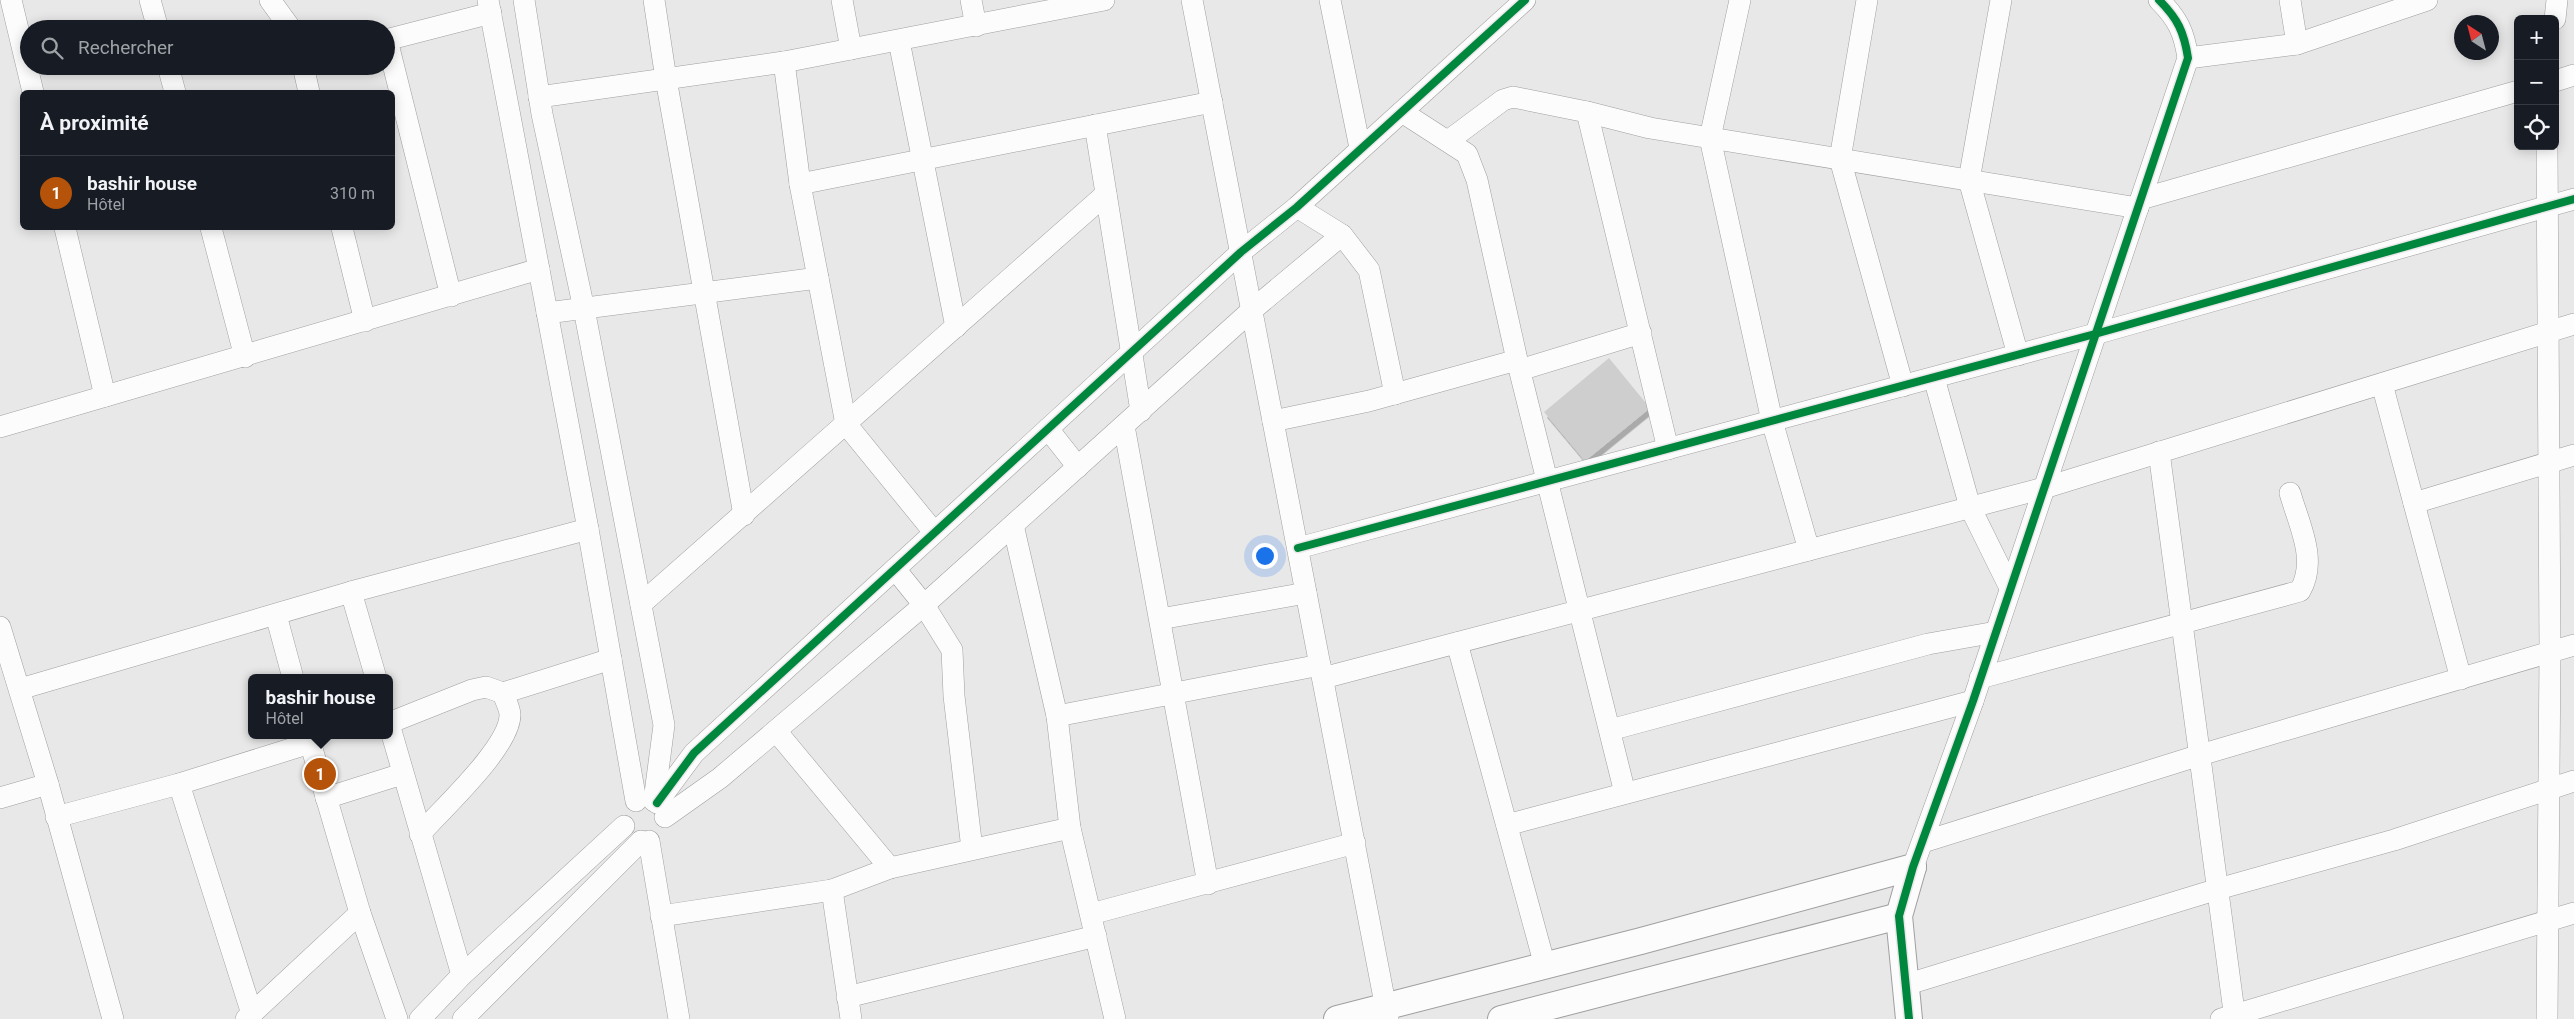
<!DOCTYPE html>
<html lang="fr">
<head>
<meta charset="utf-8">
<style>
	body { margin:0; font-family:Roboto,sans-serif; background:#20242c; color:#f1f3f6 }
	.controls { position:absolute; right:15px; top:15px; display:grid; overflow:hidden; border-radius:8px; box-shadow:0 2px 12px #0003 }
	.controls button { width:45px; height:45px; display:grid; place-items:center; padding:0; border:0; border-bottom:1px solid #363941; background:#171b24; color:#f1f3f6; font:25px sans-serif }
	.compass { position:absolute; left:2454px; top:15px; width:45px; height:45px; border-radius:50%; background:#171b24; box-shadow:0 2px 12px #0003; rotate:324deg }
	.you { position:absolute; left:1264px; top:555px; width:18px; height:18px; margin:-12px; border:4px solid #fff; border-radius:50%; background:#1a73e8; box-shadow:0 0 0 8px #1a73e833 }
	.badge { display:grid; place-items:center; width:32px; height:32px; border-radius:50%; background:#b45309; color:#fff; font-size:16px; font-weight:700 }
	.pin { position:absolute; translate:-50% -50%; border:2px solid #fff; box-shadow:0 1px 5px #0006 }
	.popup { position:absolute; left:248px; top:674px; width:145px; height:65px; box-sizing:border-box; display:grid; place-content:center; border-radius:8px; background:#171b24; filter:drop-shadow(0 1px 4px #0005); font-size:16px; white-space:nowrap; color:#9ea1a6 }
	.popup b { font-size:19px; color:#f1f3f6 }
	.popup::after { content:''; position:absolute; left:50%; top:100%; margin-left:-10px; border:10px solid transparent; border-top-color:#171b24 }
	.list { margin:0; padding:0; list-style:none }
	h2 { display:flex; justify-content:space-between; align-items:center; height:65px; margin:0; padding:0 20px; font-size:21px }
	h2 small { font-size:16px; font-weight:400; color:#9ea1a6 }
	.list li { display:grid; grid-template-columns:32px 1fr auto; gap:15px; align-items:center; box-sizing:border-box; height:75px; padding:0 20px; border-top:1px solid #363941 }
	.list b { display:block; font-size:19px; white-space:nowrap }
	.list p { margin:0; font-size:16px; white-space:nowrap; color:#9ea1a6 }
	.list em { font-size:16px; font-style:normal; color:#9ea1a6 }
	.icon { flex:none; width:28px; height:28px; fill:none; stroke:currentColor; stroke-width:2; stroke-linecap:round; stroke-linejoin:round }
	.map { position:relative; flex:none; width:2574px; height:1019px; overflow:hidden }
	.search { position:absolute; background:#171b24; box-shadow:0 2px 12px #0003; left:20px; top:20px; width:375px; height:55px; display:flex; align-items:center; gap:12px; box-sizing:border-box; padding:0 18px; border-radius:28px; color:#9ea1a6; font-size:19px }
	.panel { position:absolute; background:#171b24; box-shadow:0 2px 12px #0003; left:20px; top:90px; width:375px; height:140px; border-radius:8px }
	.map>svg:first-child { display:block }
	.building { fill:#cfcecf; filter:url(#shadow) }
	.lines { fill:none; stroke-linecap:round; stroke-linejoin:round }
	.minor-casing { stroke:#a09fa0; stroke-width:22 }
	.tertiary-casing { stroke:#a09fa0; stroke-width:28 }
	.minor { stroke:#fcfcfc; stroke-width:21 }
	.tertiary { stroke:#fcfcfc; stroke-width:26 }
	.cycleway-casing { stroke:#eae7ea; stroke-width:11 }
	.cycleway { stroke:#00873e; stroke-width:8 }
</style>
</head>
<body>
<div class="map">
<svg width="2574" height="1019" viewBox="0 0 2574 1019">
	<defs>
		<filter id="shadow"><feDropShadow dx="3" dy="5.5" stdDeviation="0" flood-color="#0004"/></filter>
	</defs>
	<rect width="100%" height="100%" fill="#e9e8e9"/>
	<path class="building" d="M1609,358l41,50 -65,53 -41,-49z"/>
	<g class="lines">
		<g class="minor-casing">
			<g id="minor">
				<path d="M11,0l22,92"/>
				<path d="M150,0l8,29"/>
				<path d="M270,0l21,29"/>
				<path d="M488,0l100,529 48,272"/>
				<path d="M524,0l18,114 42,195 80,416 -10,76"/>
				<path d="M654,0l12,79 78,436"/>
				<path d="M842,0l9,49"/>
				<path d="M971,0l5,26"/>
				<path d="M1192,0l196,1019"/>
				<path d="M1330,0l30,148"/>
				<path d="M1740,0l-30,138 62,283 37,129"/>
				<path d="M1867,0l-27,159 63,227"/>
				<path d="M2001,0l-32,180 49,175"/>
				<path d="M2290,0l7,44"/>
				<path d="M2555,19l2,-19"/>
				<path d="M386,40l105,-27"/>
				<path d="M387,40l64,256"/>
				<path d="M899,41l57,286"/>
				<path d="M2188,58l109,-14 130,-44"/>
				<path d="M784,62l16,122 46,240 88,108"/>
				<path d="M168,66l7,26"/>
				<path d="M303,66l6,26"/>
				<path d="M2555,81l19,-6"/>
				<path d="M539,97l245,-35 320,-62"/>
				<path d="M1402,112l65,42 10,26 40,180 108,433"/>
				<path d="M1587,112l81,337"/>
				<path d="M1095,125l46,286"/>
				<path d="M1448,141l55,-41 10,-3 74,15 63,16 488,80"/>
				<path d="M2547,146l3,507 -3,366"/>
				<path d="M800,184l412,-82"/>
				<path d="M2141,199l377,-108"/>
				<path d="M1297,207l45,28 27,35 26,124"/>
				<path d="M65,228l40,168"/>
				<path d="M211,228l34,129"/>
				<path d="M342,228l23,93"/>
				<path d="M547,313l271,-35"/>
				<path d="M1520,370l121,-37"/>
				<path d="M1934,378l36,129 40,81"/>
				<path d="M2382,384l79,295"/>
				<path d="M1273,421l96,-20 148,-41"/>
				<path d="M1124,426l84,458"/>
				<path d="M0,427l539,-158"/>
				<path d="M1048,429l30,38"/>
				<path d="M2159,452l76,567"/>
				<path d="M2414,503l160,-48"/>
				<path d="M1013,525l44,191 13,112 45,191"/>
				<path d="M1298,548l797,-214 479,-135"/>
				<path d="M895,569l29,36 28,45 2,46 18,153"/>
				<path d="M351,592l25,86"/>
				<path d="M641,604l465,-410"/>
				<path d="M276,615l17,63"/>
				<path d="M1160,619l146,-26"/>
				<path d="M0,627l48,157 65,235"/>
				<path d="M1457,643l88,323"/>
				<path d="M1323,678l721,-190 530,-164"/>
				<path d="M1980,678l320,-87c18,-31 -1,-66 -10,-98"/>
				<path d="M20,689l331,-97 237,-63"/>
				<path d="M503,693l108,-34"/>
				<path d="M1057,716l263,-51"/>
				<path d="M389,723l83,-33 14,-3 17,6c2,7 7,15 7,22 0,32 -68,94 -90,119"/>
				<path d="M389,724l73,251"/>
				<path d="M1610,730l318,-86 68,-12"/>
				<path d="M776,731l114,137"/>
				<path d="M308,735l52,178 37,106"/>
				<path d="M179,784l73,230"/>
				<path d="M0,798l48,-14"/>
				<path d="M326,798l76,-24"/>
				<path d="M657,803l37,-50 547,-501 56,-45 228,-207"/>
				<path d="M56,817l123,-33 131,-41"/>
				<path d="M665,817l55,-39 204,-173 328,-295 90,-75"/>
				<path d="M1507,825l466,-124"/>
				<path d="M649,841l30,178"/>
				<path d="M1923,842l277,-87 374,-110"/>
				<path d="M1913,867l60,-166 215,-643c-4,-26 -10,-39 -29,-58"/>
				<path d="M832,890l19,129"/>
				<path d="M1091,914l264,-71"/>
				<path d="M661,916l171,-26 58,-22 180,-40"/>
				<path d="M1905,985l313,-96 176,-49 180,-59"/>
				<path d="M847,997l249,-61"/>
				<path d="M246,1019l114,-106"/>
				<path d="M420,1019l42,-44 162,-149"/>
				<path d="M463,1019l178,-178"/>
				<path d="M2221,1019l353,-106"/>
			</g>
		</g>
		<g class="tertiary-casing">
			<g id="tertiary">
				<path d="M1337,1019l304,-78 272,-74"/>
				<path d="M1501,1019l398,-103"/>
				<path d="M1909,1019l-10,-103 14,-49"/>
			</g>
		</g>
		<use href="#minor" class="minor"/>
		<use href="#tertiary" class="tertiary"/>
		<g class="cycleway-casing">
			<g id="cycleway">
				<path d="M1298,548l797,-214 479,-135"/>
				<path d="M657,803l37,-50 547,-501 56,-45 228,-207"/>
				<path d="M1909,1019l-10,-103 14,-49 60,-166 215,-643c-4,-26 -10,-39 -29,-58"/>
			</g>
		</g>
		<use href="#cycleway" class="cycleway"/>
	</g>
</svg>
<div class="controls">
<button>+</button>
<button>−</button>
<button><svg class="icon" aria-label="locate" viewBox="0 0 24 24"><circle cx="12" cy="12" r="6"/><path d="M12 2v4M12 18v4M2 12h4M18 12h4"/></svg></button>
</div>
<svg class="compass" viewBox="-18 -18 36 36"><path d="M0-13l5 13h-10z" fill="#e53935"/><path d="M0 13l5-13h-10z" fill="#9ea1a6"/></svg>
<div class="you"></div>
<div class="pin badge" style="left:320px;top:774px">1</div>
<div class="popup"><b>bashir house</b>Hôtel</div>
<div class="search"><svg class="icon" aria-label="search" viewBox="0 0 24 24"><circle cx="10" cy="10" r="6"/><path d="M15 15l6 6"/></svg>Rechercher</div>
<section class="panel">
<h2>À proximité<small></small></h2>
<ul class="list">
<li><span class="badge">1</span><div><b>bashir house</b><p>Hôtel</p></div><em>310 m</em></li>
</ul>
</section>
</div>
</body>
</html>
